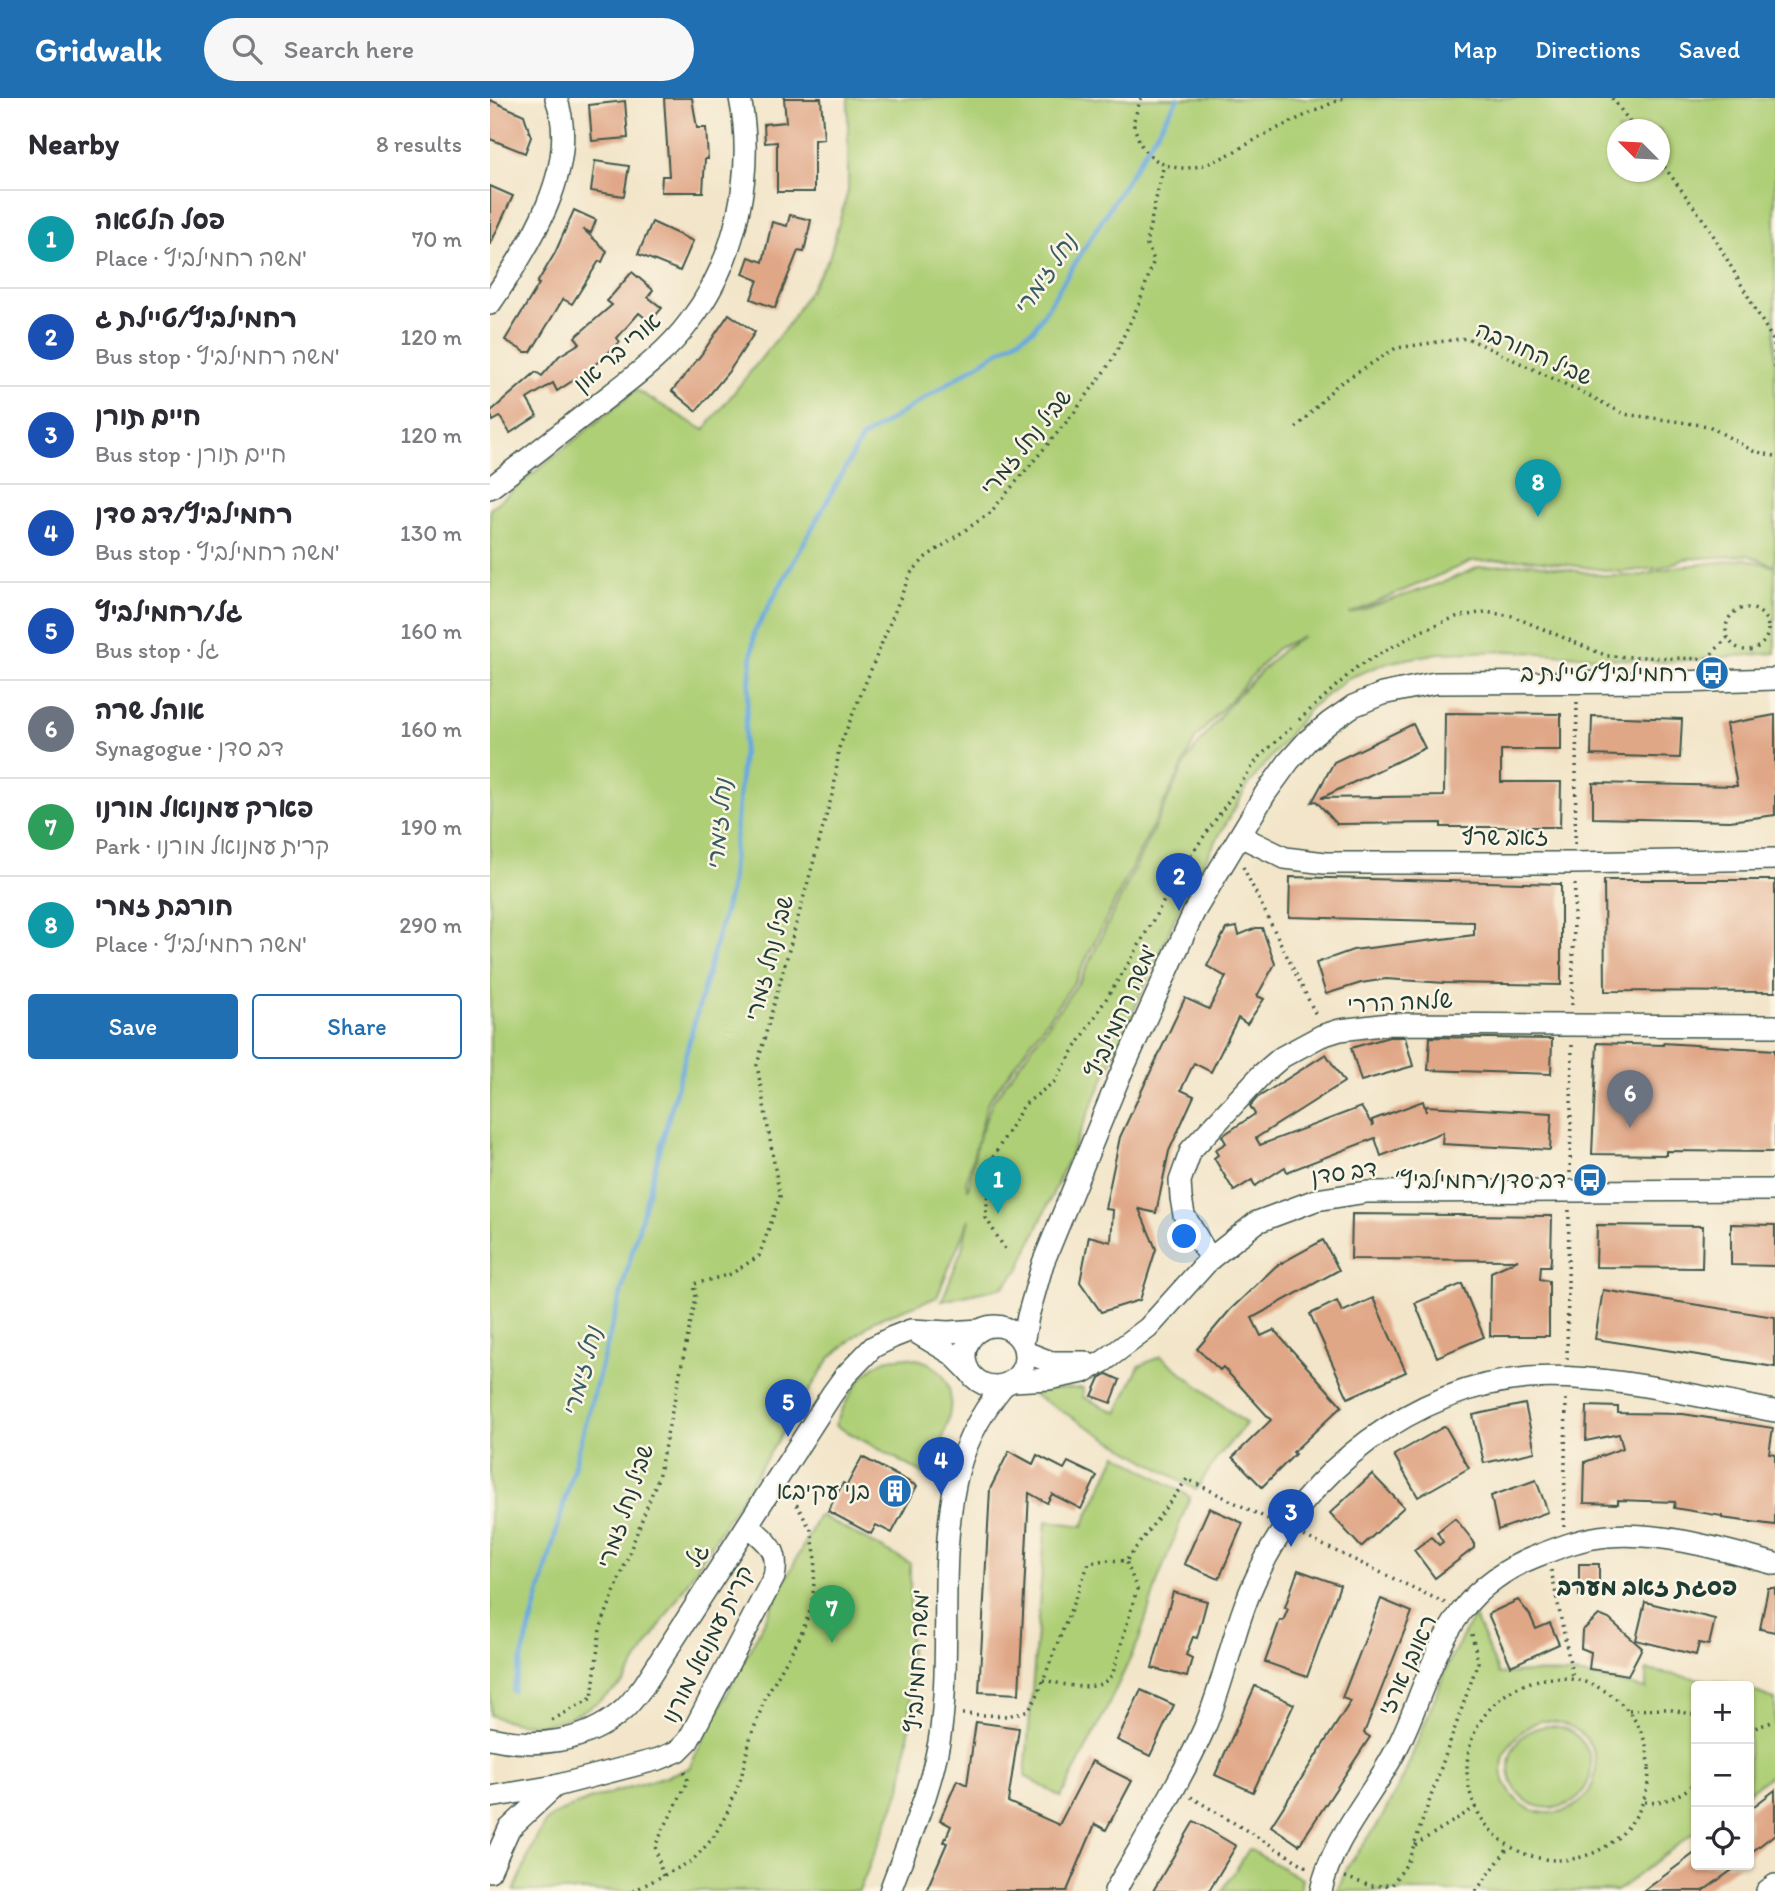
<!DOCTYPE html>
<html lang="en">
<head>
<meta charset="utf-8">
<style>
	body { margin:0; font-family:Itim,"Playpen Sans Hebrew",sans-serif; background:#f7f7f7; color:#2b2b33 }
	.controls { position:absolute; right:21px; bottom:21px; display:grid; overflow:hidden; border-radius:7px; box-shadow:0 2px 5px #0004 }
	.controls button { width:63px; height:63px; display:grid; place-items:center; padding:0; border:0; border-bottom:2px solid #e1e1e2; background:#fff; color:#2b2b33; font:35px sans-serif }
	.compass { position:absolute; left:1117px; top:21px; width:63px; height:63px; border-radius:50%; background:#fff; box-shadow:0 2px 5px #0004; rotate:294deg }
	.you { position:absolute; left:695px; top:1139px; width:24px; height:24px; margin:-18px; border:5px solid #fff; border-radius:50%; background:#1a73e8; box-shadow:0 0 0 10px #1a73e833 }
	.badge { display:grid; place-items:center; width:46px; height:46px; border-radius:50%; background:#1f6fb2; color:#fff; font-size:23px; font-weight:700 }
	.pin { position:absolute; translate:-50% -58px; filter:drop-shadow(0 2px 4px #0008) }
	.pin::after { content:''; position:absolute; top:37px; width:24px; height:21px; background:inherit; clip-path:polygon(0 0,100% 0,50% 100%) }
	.list { margin:0; padding:0; list-style:none }
	h2 { display:flex; justify-content:space-between; align-items:center; height:91px; margin:0; padding:0 28px; font-size:30px }
	h2 small { font-size:23px; font-weight:400; color:#7c7c81 }
	.list li { display:grid; grid-template-columns:46px 1fr auto; gap:21px; align-items:center; box-sizing:border-box; height:98px; padding:0 28px; border-top:2px solid #e1e1e2 }
	.list b { display:block; font-size:26px; white-space:nowrap }
	.list p { margin:0; font-size:23px; white-space:nowrap; color:#7c7c81 }
	.list em { font-size:23px; font-style:normal; color:#7c7c81 }
	.actions { display:flex; gap:14px; padding:21px 28px }
	.actions a { flex:1; padding:16px 0; border:2px solid #1f6fb2; border-radius:7px; text-align:center; font-size:24px; color:#1f6fb2 }
	.actions .main { background:#1f6fb2; color:#fff }
	.icon { flex:none; width:38px; height:38px; fill:none; stroke:currentColor; stroke-width:2; stroke-linecap:round; stroke-linejoin:round }
	.map { position:relative; flex:none; width:1285px; height:1793px; overflow:hidden }
	header { display:flex; align-items:center; gap:42px; box-sizing:border-box; height:98px; padding:0 35px; background:#1f6fb2; color:#fff }
	header strong { font-size:33px }
	nav { display:flex; gap:38px; margin-inline-start:auto; font-size:24px }
	.search { width:490px; height:63px; background:#f7f7f7; display:flex; align-items:center; gap:18px; box-sizing:border-box; padding:0 24px; border-radius:38px; color:#7c7c81; font-size:26px }
	main { display:flex }
	aside { flex:1; background:#fff }
	.map>svg:first-child { display:block }
	.green { fill:#afcf77; stroke:#678656; stroke-width:2; fill-rule:evenodd }
	.lines { fill:none; stroke-linecap:round; stroke-linejoin:round }
	.stream { stroke:#69a9dc; stroke-width:5 }
	.building { fill:#e0a787 }
	.minor-casing { stroke:#3f564a; stroke-width:24 }
	.path { stroke:#3f564a; stroke-width:3.5; stroke-dasharray:2 5; stroke-linecap:butt }
	.minor { stroke:#fff; stroke-width:21 }
	.labels { text-anchor:middle; stroke-width:5; stroke-linejoin:round; paint-order:stroke }
	.street-label { font-size:23px; fill:#1f3d34; stroke:#fcf5e5 }
	.poi-label { font-size:23px; fill:#1f3d34; stroke:#fcf5e5; text-anchor:end }
	.water-label { font-size:24px; font-style:italic; fill:#355d66; stroke:#fcf5e5 }
	.neighbourhood-label { font-size:24px; font-weight:bold; fill:#1f3d34; stroke:#fcf5e5 }
</style>
</head>
<body>
<header>
<strong>Gridwalk</strong>
<div class="search"><svg class="icon" aria-label="search" viewBox="0 0 24 24"><circle cx="10" cy="10" r="6"/><path d="M15 15l6 6"/></svg>Search here</div>
<nav><a>Map</a><a>Directions</a><a>Saved</a></nav>
</header>
<main>
<aside>
<h2>Nearby<small>8 results</small></h2>
<ul class="list">
<li><span class="badge" style="background:#0f9aa8">1</span><div><b>פסל הלטאה</b><p>Place · משה רחמילביץ'</p></div><em>70 m</em></li>
<li><span class="badge" style="background:#1a4fb4">2</span><div><b>רחמילביץ/טיילת ג</b><p>Bus stop · משה רחמילביץ'</p></div><em>120 m</em></li>
<li><span class="badge" style="background:#1a4fb4">3</span><div><b>חיים תורן</b><p>Bus stop · חיים תורן</p></div><em>120 m</em></li>
<li><span class="badge" style="background:#1a4fb4">4</span><div><b>רחמילביץ/דב סדן</b><p>Bus stop · משה רחמילביץ'</p></div><em>130 m</em></li>
<li><span class="badge" style="background:#1a4fb4">5</span><div><b>גל/רחמילביץ</b><p>Bus stop · גל</p></div><em>160 m</em></li>
<li><span class="badge" style="background:#6b7280">6</span><div><b>אוהל שרה</b><p>Synagogue · דב סדן</p></div><em>160 m</em></li>
<li><span class="badge" style="background:#2e9e5b">7</span><div><b>פארק עמנואל מורנו</b><p>Park · קרית עמנואל מורנו</p></div><em>190 m</em></li>
<li><span class="badge" style="background:#0f9aa8">8</span><div><b>חורבת זמרי</b><p>Place · משה רחמילביץ'</p></div><em>290 m</em></li>
</ul>
<div class="actions"><a class="main">Save</a><a>Share</a></div>
</aside>
<div class="map">
<svg width="1285" height="1793" viewBox="0 0 1285 1793">
	<rect width="100%" height="100%" fill="#fcf5e5"/>
	<filter id="ink" filterUnits="userSpaceOnUse"><feTurbulence type="fractalNoise" baseFrequency=".0143" numOctaves="2"/><feDisplacementMap in="SourceGraphic" scale="14" xChannelSelector="R" yChannelSelector="G"/><feConvolveMatrix kernelMatrix="1 2 1 2 8 2 1 2 1" color-interpolation-filters="sRGB"/></filter>
	<filter id="wash" filterUnits="userSpaceOnUse"><feTurbulence type="fractalNoise" baseFrequency=".00686" numOctaves="4" result="noise"/><feDisplacementMap in="SourceGraphic" scale="28" xChannelSelector="R" yChannelSelector="G"/><feGaussianBlur stdDeviation="1.57" result="paint"/><feColorMatrix in="noise" values="0 0 0 0 0 0 0 0 0 0 0 0 0 0 0 0 0 1.4 0 .05"/><feComposite in="paint" operator="in"/></filter>
	<g filter="url(#wash)">
		<rect width="100%" height="100%" fill="#f2e5c9"/>
		<g class="green">
			<path d="M358,0h927v468l-27,-11 -63,4 -25,9 -40,4 -93,-13 -55,2 -123,53 95,-32 35,-15 51,-4 77,13h32l37,-9 70,-8 29,8v86l-111,9 -152,-11 -73,2 -53,10 -37,15 -39,30 -63,79 -62,108 -166,375 -16,17 -61,14 20,-52 7,-30 -32,78 -62,23 -45,38 -206,324c-42,35 -80,55 -134,33v-1206l146,-119 68,40 86,-108 39,-64 19,-67zM1128,32h42v42h-42zM813,538l-22,15 -50,51 -44,58 -106,219 -89,123 -15,41 -9,47 -2,-8 22,-80 88,-122 120,-242 80,-89z"/>
			<path d="M671,1258l85,68 -29,34 -21,32 -162,-95 8,-6 41,-1v9l34,16 22,-47z"/>
			<path d="M418,1259c7,2 16,3 22,7 41,24 10,80 -2,112l-93,-51c11,-24 22,-49 46,-63 7,-4 19,-4 27,-5z"/>
			<path d="M627,1356l73,43 -32,83 -19,60 -35,74 -43,83 -36,-21 21,-255 37,5z"/>
			<path d="M329,1417l91,48v161l-9,65 -42,102h-345c8,-17 21,-57 32,-69 19,-21 111,-40 143,-54z"/>
			<path d="M984,1517l25,59 32,-2 52,3 63,14v-19l96,16h-46v145l-79,60h-280l12,-27 30,-41 24,-45 47,-118zM1049,1623c76,-3 72,91 10,92 -14,0 -28,-7 -37,-18 -23,-31 -2,-60 27,-74z"/>
			<path d="M1259,1591l26,11v72l-26,20z"/>
			<circle cx="1060" cy="1669" r="41"/>
			<path d="M759,1751l53,30 -2,12h-78z"/>
		</g>
		<g class="lines">
			<path class="stream" d="M23,1593l217,-800 24,-258 108,-195 172,-109 144,-231"/>
		</g>
		<g id="blocks">
			<g class="building">
				<path d="M174,0h28l5,30h9l2,31h-3l-2,33h-42l1,-16h7z"/>
				<path d="M294,0h37l3,41 -10,1v52h-37v-50l-12,1 -1,-19 22,-2z"/>
				<path d="M0,2l34,15 7,22 -6,16 -35,-14z"/>
				<path d="M135,3l3,37 -36,3 -3,-36z"/>
				<path d="M105,63l34,5 -5,30 -33,-5z"/>
				<path d="M0,88l23,10 -23,49z"/>
				<path d="M84,112l22,10 -5,13 -8,-4 24,22 -5,11 -3,-1 -27,43 -9,-5 -32,53h-6l-20,-12 34,-56 -2,-1 18,-30z"/>
				<path d="M300,117l21,5 -7,32 -6,-1 -23,57 -24,-9 7,-19 -15,-6 6,-17 14,5 9,-40 15,4z"/>
				<path d="M162,124l41,19 -13,30 -42,-17z"/>
				<path d="M142,174l21,18 -5,7 14,11 -12,14 -11,-9 -22,25 3,4 -31,28 -32,21 -4,-8 -26,16 10,17 -27,17 -10,-16 -7,4 -3,-9 46,-40 6,4 17,-20 21,-13 -5,-6 37,-32 -5,-4z"/>
				<path d="M239,216l26,18 -25,38 -34,41 -24,-20 29,-36z"/>
				<path d="M955,615l116,1v36h-60v32h60l-1,45h-119v-4l-104,1 -21,-23 -4,1 22,-40 79,-38 12,24 -104,50 123,-2z"/>
				<path d="M1285,617v100l-45,6 -137,-3v-35l144,3 -11,-62z"/>
				<path d="M1102,618l90,3 -2,39 -89,-3z"/>
				<path d="M800,779l271,7v101l-116,-2 -59,-4 -25,4 -35,11 -10,-31 37,-13 121,-15v-13l-185,-5z"/>
				<path d="M1114,782h171v112l-170,-1z"/>
				<path d="M747,829l2,8 17,-7h6l13,36 -18,32 7,3 -17,25 -9,-6 -27,54 -17,-9 -13,27 13,6 -25,55 -13,62 -17,-4 17,40 -16,51 -39,12 -21,-30 9,-46 22,6 2,-32 -8,-1 15,-72 65,-139 24,11 17,-32 -19,-11 19,-37z"/>
				<path d="M899,939h16l8,29 -52,15 -10,-33z"/>
				<path d="M940,939l122,2 -1,35 -123,-4z"/>
				<path d="M1107,945l66,2v-2l112,7v102l-109,-1v4l-74,-1z"/>
				<path d="M836,956l18,28 -88,56 4,7 101,-38 12,19 -1,-6 51,-19 3,11v-6l126,7 -2,37 -108,-6 1,-12 -62,24 -6,-18 -88,34 -2,-5 -30,19 -3,-6 -18,11 -20,-33 4,-3 -3,-5 11,-7 -4,-7 33,-22 -5,-8 7,-8z"/>
				<path d="M862,1116l200,2 -1,44 -1,6h-9l-1,13 9,2v55h-59l1,-64 27,-12 -167,-1z"/>
				<path d="M1241,1126l44,1v41l-44,-1z"/>
				<path d="M1107,1127l106,1 -1,42 -106,-1z"/>
				<path d="M833,1142l16,30 -87,48 9,18 13,-6 68,76 -49,46 2,2 -33,33 -29,-30 38,-37 -48,-53 -3,3 -23,-21 33,-39 46,-44z"/>
				<path d="M972,1186l22,53 -47,20 -22,-54z"/>
				<path d="M1113,1192l172,27v50l-180,-28z"/>
				<path d="M883,1200l33,74 -58,26 -38,-84 27,-13 5,11z"/>
				<path d="M617,1276l13,6 -9,23 -19,-7 8,-18z"/>
				<path d="M1035,1306l10,48 -51,11 -11,-48z"/>
				<path d="M1097,1308l31,1v6l65,1 90,14 -4,25 6,1v71l-53,-7v-2l-48,-8 1,-6 -57,-2v4l-34,-1 1,-41 38,-14 -4,-14 -33,7z"/>
				<path d="M955,1328l24,42 -51,29 -24,-42z"/>
				<path d="M519,1353l24,13 4,-9 27,14 4,-7 29,14 -16,33 -29,-15 -5,9 -18,-10 -10,201 -40,-2 11,-203z"/>
				<path d="M372,1359l55,29 -25,47 -16,-8 -5,9 -43,-23 15,-28 4,2z"/>
				<path d="M882,1376l32,33 -43,40 -31,-34z"/>
				<path d="M1046,1382l12,32 -50,18 -7,-34z"/>
				<path d="M719,1410l34,15 -24,56 -35,-15z"/>
				<path d="M965,1420l19,24v6l-39,30 -21,-28 17,-13 8,8 4,-3 -6,-10z"/>
				<path d="M1089,1466h20v31l-20,1z"/>
				<path d="M808,1472l42,15 -33,92 -42,-15 15,-42 3,1 5,-12 -3,-2z"/>
				<path d="M1278,1490h7v44l-15,-3z"/>
				<path d="M683,1494l34,9 -10,37 -4,-1 -7,18 6,3 -5,19 -35,-9z"/>
				<path d="M891,1501l31,13 -48,121 6,4 -71,108 -28,-19 80,-125 -9,-3z"/>
				<path d="M1028,1502l12,15 6,14 14,-6 9,21 -48,22 -23,-52z"/>
				<path d="M1155,1504l70,17 -6,26 -10,-2 -3,12 -60,-15z"/>
				<path d="M1109,1517l10,4 33,29 -14,27 -39,-6 2,-17 -10,-4 1,-17z"/>
				<path d="M765,1588l39,18 -41,88 -38,-17z"/>
				<path d="M651,1592l33,15 -24,51 -33,-16z"/>
				<path d="M486,1624l43,6 -11,74 51,23 33,-64 40,20 -26,49 -11,-6 -28,67h-141l21,-48 -3,-1 7,-16 -11,-6 17,-40 10,5z"/>
				<path d="M1285,1692v44l-26,20v-44z"/>
				<path d="M704,1723l42,25 -27,45h-56z"/>
				<path d="M1206,1754v13h43l-36,26h-59z"/>
			</g>
		</g>
	</g>
	<g filter="url(#ink)">
		<use href="#blocks" fill-opacity="0" stroke="#3f564a" stroke-width="2"/>
		<g class="lines">
			<g class="minor-casing">
				<g id="minor">
					<path d="M0,206c37,-55 92,-137 66,-206"/>
					<path d="M0,390c37,-28 73,-57 110,-85 32,-25 66,-49 90,-82 46,-60 65,-149 50,-223"/>
					<path d="M750,738l45,22 40,5h250l200,-4"/>
					<path d="M720,1161l-26,-44 -3,-17 -1,-17 11,-31 71,-76 20,-17 39,-21 19,-6 49,-6 386,2"/>
					<circle cx="505" cy="1258" r="30"/>
					<path d="M427,1235l35,21 16,16"/>
					<path d="M533,1245l5,-27 15,-53 75,-183 76,-168 71,-118 24,-33 18,-20 23,-19 23,-16 29,-12 53,-11 246,-1 94,-3"/>
					<path d="M535,1254l26,10h34"/>
					<path d="M523,1283l36,-2 35,-7 20,-11 44,-33 62,-69 47,-37 59,-22 51,-8 408,-2"/>
					<path d="M0,1640c45,10 95,5 131,-26 9,-7 15,-17 22,-25l189,-293 13,-18 28,-29 20,-10 18,-7 38,2 31,-2"/>
					<path d="M0,1699l65,-11 104,-27 19,-8 10,-10 86,-164c6,-29 -7,-34 -26,-52"/>
					<path d="M0,1773l19,-42 46,-43"/>
					<path d="M400,1793c19,-52 44,-107 51,-162 10,-80 -2,-164 14,-244 7,-36 25,-71 48,-99"/>
					<path d="M625,1793c30,-53 64,-106 89,-162 22,-50 30,-106 54,-155 47,-102 157,-188 271,-196 80,-5 168,19 246,33"/>
					<path d="M831,1793c11,-54 53,-96 77,-145 22,-44 33,-93 63,-134 18,-25 47,-45 76,-56 23,-9 46,-18 71,-20 53,-5 116,14 167,28"/>
					<path d="M1277,1793l8,-6"/>
				</g>
			</g>
			<g class="path">
				<path d="M651,0l-8,25c3,9 7,23 13,29 38,37 83,1 118,-17 26,-13 53,-25 79,-37"/>
				<path d="M1122,0l24,32"/>
				<path d="M1170,63l48,65 66,116 1,29"/>
				<path d="M806,330l40,-42 60,-38 71,-10 119,56 38,20 85,12 44,25 22,5"/>
				<circle cx="1257" cy="531" r="21"/>
				<path d="M1217,561l20,-21"/>
				<path d="M809,622l59,-54 63,-35 35,-14 29,-5 27,4 95,40 100,3 2,4"/>
				<path d="M1085,746l2,-143"/>
				<path d="M753,769l74,150"/>
				<path d="M1082,907l3,-125"/>
				<path d="M1080,1075l2,-129"/>
				<path d="M515,1151l-19,-31 4,-56 34,-57 30,-23 79,-126 49,-88 77,-111 32,-29"/>
				<path d="M1077,1261l2,-150"/>
				<path d="M1074,1429l2,-129"/>
				<path d="M814,1438l141,67"/>
				<path d="M1061,1472l22,108"/>
				<circle cx="1068" cy="1671" r="91"/>
				<path d="M553,1582c22,4 56,16 70,-7l24,-84 -11,-28"/>
				<path d="M1139,1612l38,-1 29,6"/>
				<path d="M472,1616l46,2 21,-6 8,-14 52,-133 16,-3 21,1 61,-82 81,40"/>
				<path d="M62,1622l40,-22 8,-69 58,-151 38,-181 -2,-13 37,-10 28,-18 21,-59 -23,-132 77,-277 5,-40 71,-174 16,-17 64,-44 84,-100 37,-51 28,-58 15,-44 -8,-17 18,-79"/>
				<path d="M1259,1632l26,-9"/>
				<path d="M701,1699l116,70"/>
				<path d="M1155,1704c17,3 39,-8 51,-20"/>
				<path d="M925,1747l61,-38"/>
				<path d="M173,1778l-8,-30 33,-65 -4,-12"/>
				<path d="M855,1779l26,9 21,-1 16,-23 70,-200 -7,-32"/>
				<path d="M143,1793l59,-30 21,-23 14,-25 14,-35 9,-39 16,-43 34,-59 12,-31 4,-47 -5,-29 -21,-37"/>
				<path d="M986,1793l33,-44"/>
			</g>
			<use href="#minor" class="minor"/>
		</g>
	</g>
	<defs>
		<g id="bus-disc" transform="scale(1.75)"><circle r="9.5" fill="#1f6fb2" stroke="#fcf5e5"/><path d="M-5-6H5V4H4V6H2V4H-2V6H-4V4H-5ZM-3.5-4V0h7V-4ZM-3.5 1.2v1.5H-2V1.2ZM2 1.2v1.5H3.5V1.2Z" fill="#fff"/></g>
		<g id="building-disc" transform="scale(1.75)"><circle r="9.5" fill="#1f6fb2" stroke="#fcf5e5"/><path d="M-4-6H4V6H1V3H-1V6H-4ZM-2.5-4.3h1.7v1.8h-1.7ZM.8-4.3h1.7v1.8H.8ZM-2.5-1h1.7V.8h-1.7ZM.8-1h1.7V.8H.8Z" fill="#fff"/></g>
	</defs>
	<g fill-rule="evenodd">
		<use href="#bus-disc" x="1222" y="575"/>
		<use href="#bus-disc" x="1100" y="1082"/>
		<use href="#building-disc" x="405" y="1393"/>
	</g>
	<g class="labels">
		<g class="street-label">
			<text transform="translate(127 254) rotate(-41)" y="8">אורי בר און</text>
			<text transform="translate(1044 255) rotate(24)" y="8">שביל החורבה</text>
			<text transform="translate(536 344) rotate(-51)" y="8">שביל נחל זמרי</text>
			<text x="1015" y="747">זאב שרף</text>
			<text transform="translate(279 860) rotate(-75)" y="8">שביל נחל זמרי</text>
			<text transform="translate(910 904) rotate(-3)" y="8">שלמה הררי</text>
			<text transform="translate(631 913) rotate(-66)" y="8">משה רחמילביץ'</text>
			<text transform="translate(854 1074) rotate(-8)" y="8">דב סדן</text>
			<text transform="translate(135 1408) rotate(-71)" y="8">שביל נחל זמרי</text>
			<text transform="translate(207 1457) rotate(-57)" y="8">גל</text>
			<text transform="translate(217 1546) rotate(-63)" y="8">קרית עמנואל מורנו</text>
			<text transform="translate(427 1563) rotate(-87)" y="8">משה רחמילביץ'</text>
			<text transform="translate(917 1567) rotate(-65)" y="8">ראובן ארזי</text>
		</g>
		<g class="poi-label">
			<text x="1198" y="583">רחמילביץ/טיילת ב</text>
			<text x="1076" y="1090">דב סדן/רחמילביץ׳</text>
			<text x="380" y="1401">בני עקיבא</text>
		</g>
		<g class="water-label">
			<text transform="translate(555 177) rotate(-56)" y="8">נחל זימרי</text>
			<text transform="translate(229 727) rotate(-85)" y="8">נחל זימרי</text>
			<text transform="translate(92 1274) rotate(-75)" y="8">נחל זימרי</text>
		</g>
		<g class="neighbourhood-label">
			<text x="1157" y="1497">פסגת זאב מערב</text>
		</g>
	</g>
</svg>
<div class="controls">
<button>+</button>
<button>−</button>
<button><svg class="icon" aria-label="locate" viewBox="0 0 24 24"><circle cx="12" cy="12" r="6"/><path d="M12 2v4M12 18v4M2 12h4M18 12h4"/></svg></button>
</div>
<svg class="compass" viewBox="-18 -18 36 36"><path d="M0-13l5 13h-10z" fill="#e53935"/><path d="M0 13l5-13h-10z" fill="#7c7c81"/></svg>
<div class="you"></div>
<div class="pin badge" style="left:508px;top:1116px;background:#0f9aa8">1</div>
<div class="pin badge" style="left:689px;top:813px;background:#1a4fb4">2</div>
<div class="pin badge" style="left:801px;top:1449px;background:#1a4fb4">3</div>
<div class="pin badge" style="left:451px;top:1397px;background:#1a4fb4">4</div>
<div class="pin badge" style="left:298px;top:1339px;background:#1a4fb4">5</div>
<div class="pin badge" style="left:1140px;top:1030px;background:#6b7280">6</div>
<div class="pin badge" style="left:342px;top:1545px;background:#2e9e5b">7</div>
<div class="pin badge" style="left:1048px;top:419px;background:#0f9aa8">8</div>
</div>
</main>
</body>
</html>
